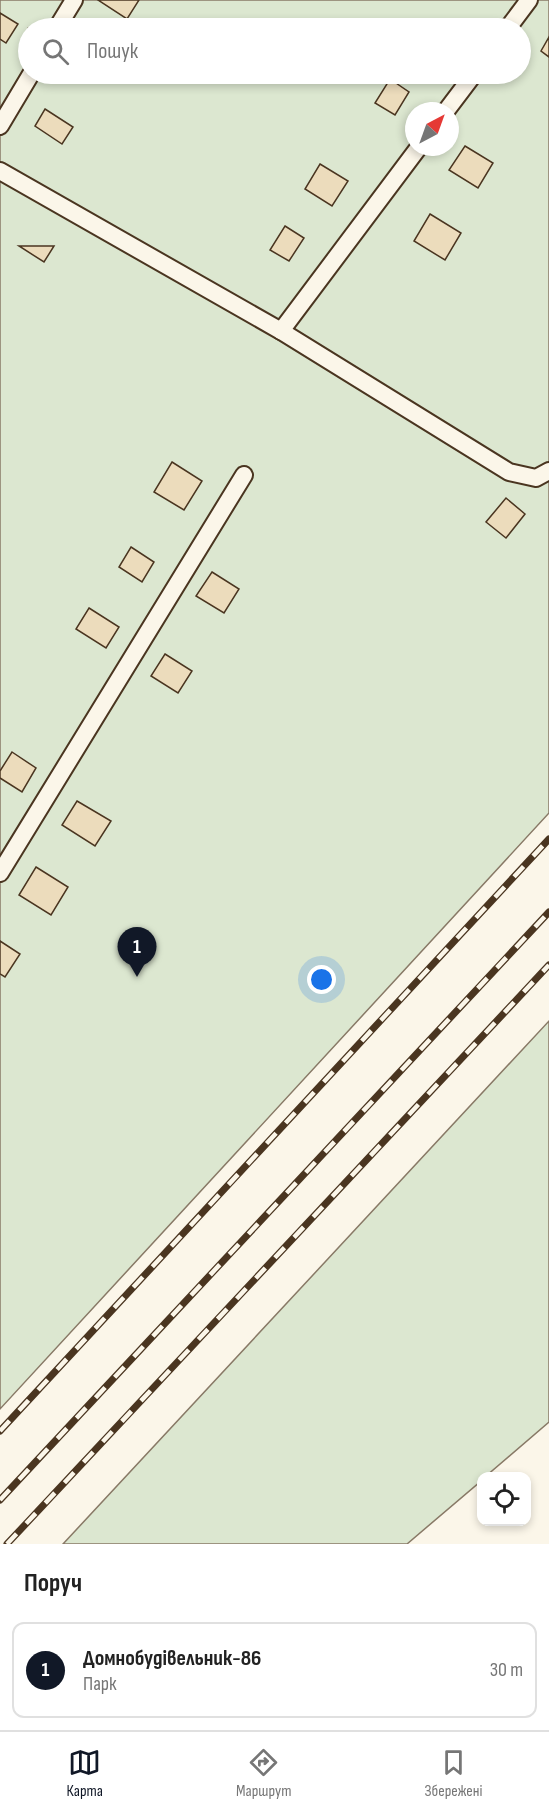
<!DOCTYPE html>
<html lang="uk">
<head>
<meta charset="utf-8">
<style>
	body { margin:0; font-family:"Sofia Sans Condensed",sans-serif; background:#f2f2f2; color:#222 }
	.controls { position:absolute; right:18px; bottom:18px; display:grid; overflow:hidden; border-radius:12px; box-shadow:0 3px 9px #0003 }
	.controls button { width:54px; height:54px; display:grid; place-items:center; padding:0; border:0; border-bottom:2px solid #e0e0e0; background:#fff; color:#222; font:30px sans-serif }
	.compass { position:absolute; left:405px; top:102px; width:54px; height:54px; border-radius:50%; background:#fff; box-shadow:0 3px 9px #0003; rotate:41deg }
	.you { position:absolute; left:322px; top:980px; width:21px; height:21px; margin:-15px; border:4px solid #fff; border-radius:50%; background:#1a73e8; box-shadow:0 0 0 9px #1a73e833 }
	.badge { display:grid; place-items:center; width:39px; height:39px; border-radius:50%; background:#111827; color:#fff; font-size:20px; font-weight:700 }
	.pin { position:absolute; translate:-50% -50px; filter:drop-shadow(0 2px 3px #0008) }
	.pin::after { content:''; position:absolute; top:32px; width:21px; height:18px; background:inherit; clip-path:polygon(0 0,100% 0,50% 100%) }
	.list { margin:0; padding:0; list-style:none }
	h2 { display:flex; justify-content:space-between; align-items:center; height:78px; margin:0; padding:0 24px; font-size:26px }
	h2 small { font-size:20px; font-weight:400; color:#767676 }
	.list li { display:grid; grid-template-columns:39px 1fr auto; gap:18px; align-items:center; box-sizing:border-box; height:96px; margin:0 12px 12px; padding:0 12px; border:2px solid #e0e0e0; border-radius:12px }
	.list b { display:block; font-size:22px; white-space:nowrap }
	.list p { margin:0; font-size:20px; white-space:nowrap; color:#767676 }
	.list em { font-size:20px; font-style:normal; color:#767676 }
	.icon { flex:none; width:33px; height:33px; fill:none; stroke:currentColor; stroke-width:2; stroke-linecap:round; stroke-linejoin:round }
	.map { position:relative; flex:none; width:549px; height:1544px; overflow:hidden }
	.search { position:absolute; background:#fff; box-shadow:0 3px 9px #0003; left:18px; right:18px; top:18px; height:66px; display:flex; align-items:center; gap:15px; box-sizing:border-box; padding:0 21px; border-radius:33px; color:#767676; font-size:22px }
	.sheet { height:186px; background:#fff }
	nav { display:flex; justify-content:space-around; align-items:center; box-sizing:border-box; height:84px; border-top:2px solid #e0e0e0; background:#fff; font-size:16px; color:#767676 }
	nav a { display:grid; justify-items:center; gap:3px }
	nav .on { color:#111827 }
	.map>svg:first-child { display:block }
	.green { fill:#dce7d0; stroke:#887966; stroke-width:1.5; fill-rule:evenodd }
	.building { fill:#ecdcbc; stroke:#4a3520; stroke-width:1.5 }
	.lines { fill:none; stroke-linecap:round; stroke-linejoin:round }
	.service-casing { stroke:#4a3520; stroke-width:20 }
	.service { stroke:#fbf6e9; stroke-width:16 }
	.rail-casing { stroke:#4a3520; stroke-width:7 }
	.rail { stroke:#fbf6e9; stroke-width:4.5; stroke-dasharray:14; stroke-linecap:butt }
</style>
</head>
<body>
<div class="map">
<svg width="549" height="1544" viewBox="0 0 549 1544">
	<rect width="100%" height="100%" fill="#fbf6e9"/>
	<g class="green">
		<path d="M0,0h549v813l-549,596zM28,28h492v46h-492zM414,111h36v36h-36z"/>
		<path d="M549,1021v401l-63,54h-4l-1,5 -74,63h-344z"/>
	</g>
	<g class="building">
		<path d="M98,0h41l-12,19z"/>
		<path d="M0,13l18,11 -12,19 -6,-4z"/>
		<path d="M549,37v20l-8,-6z"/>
		<path d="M390,79l19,13 -14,23 -20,-12z"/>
		<path d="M45,109l28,18 -11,17 -27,-18z"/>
		<path d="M465,146l28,17 -15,25 -29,-18z"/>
		<path d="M320,164l28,17 -16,25 -27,-17z"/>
		<path d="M430,214l31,19 -16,27 -31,-19z"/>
		<path d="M285,226l19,12 -15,23 -19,-11z"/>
		<path d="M19,246h35l-10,16z"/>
		<path d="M172,462l30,19 -18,29 -30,-18z"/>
		<path d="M506,498l19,16 -19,24 -20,-16z"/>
		<path d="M131,547l23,15 -12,20 -23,-15z"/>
		<path d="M212,572l27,17 -15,24 -28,-17z"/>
		<path d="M89,608l30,19 -13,21 -30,-19z"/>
		<path d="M165,654l27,17 -14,22 -27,-17z"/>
		<path d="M12,752l24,16 -14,24 -22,-14v-7z"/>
		<path d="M77,801l34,20 -16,25 -33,-21z"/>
		<path d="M36,867l32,20 -17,28 -32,-20z"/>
		<path d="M0,941l20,13 -15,23 -5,-3z"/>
	</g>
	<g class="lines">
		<g class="service-casing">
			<g id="service">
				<path d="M57,28l17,-28"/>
				<path d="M508,28l21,-28"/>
				<path d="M446,111l28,-37"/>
				<path d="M0,126l31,-52"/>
				<path d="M0,171l281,160 228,141 27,6 13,-7"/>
				<path d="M281,331l138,-184"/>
				<path d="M0,873l244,-398"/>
			</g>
		</g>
		<use href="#service" class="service"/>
		<g class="rail-casing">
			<g id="rail">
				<path d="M0,1431l549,-592"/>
				<path d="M0,1500l549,-588"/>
				<path d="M7,1544l542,-579"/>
			</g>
		</g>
		<use href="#rail" class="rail"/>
	</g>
</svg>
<div class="controls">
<button><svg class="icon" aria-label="locate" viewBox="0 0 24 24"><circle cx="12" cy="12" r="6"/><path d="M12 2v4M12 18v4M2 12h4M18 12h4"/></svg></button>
</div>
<svg class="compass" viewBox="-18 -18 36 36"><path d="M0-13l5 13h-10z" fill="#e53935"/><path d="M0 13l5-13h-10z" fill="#767676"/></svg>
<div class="you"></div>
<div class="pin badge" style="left:137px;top:977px">1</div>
<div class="search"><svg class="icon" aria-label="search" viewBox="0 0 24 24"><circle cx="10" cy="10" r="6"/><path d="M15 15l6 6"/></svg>Пошук</div>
</div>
<section class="sheet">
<h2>Поруч<small></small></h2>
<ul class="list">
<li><span class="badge">1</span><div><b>Домнобудівельник-86</b><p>Парк</p></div><em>30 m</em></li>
</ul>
</section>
<nav>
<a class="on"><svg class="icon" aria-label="map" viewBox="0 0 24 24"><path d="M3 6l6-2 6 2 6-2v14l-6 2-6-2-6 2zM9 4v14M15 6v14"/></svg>Карта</a>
<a><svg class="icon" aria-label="directions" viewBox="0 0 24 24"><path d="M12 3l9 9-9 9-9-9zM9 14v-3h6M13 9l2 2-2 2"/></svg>Маршрут</a>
<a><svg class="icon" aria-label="saved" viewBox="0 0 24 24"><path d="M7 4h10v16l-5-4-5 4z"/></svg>Збережені</a>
</nav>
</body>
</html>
